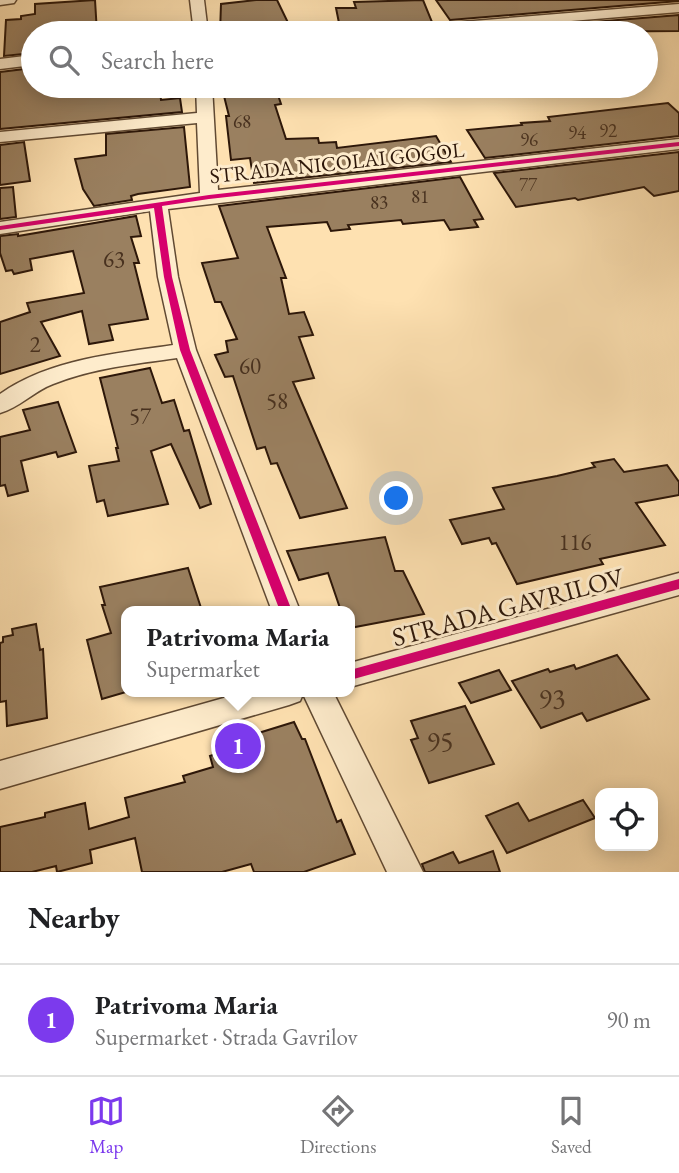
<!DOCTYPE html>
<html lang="en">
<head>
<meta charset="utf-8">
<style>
	body { margin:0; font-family:"EB Garamond",serif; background:#f6f6f6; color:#202124 }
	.controls { position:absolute; right:21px; bottom:21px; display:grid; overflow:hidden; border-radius:14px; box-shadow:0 4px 18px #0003 }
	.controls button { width:63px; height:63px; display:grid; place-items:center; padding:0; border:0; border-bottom:2px solid #e0e0e0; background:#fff; color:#202124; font:35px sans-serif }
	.you { position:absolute; left:397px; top:499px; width:24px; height:24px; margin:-18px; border:5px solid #fff; border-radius:50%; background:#1a73e8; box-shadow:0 0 0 10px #1a73e833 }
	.badge { display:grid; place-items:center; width:46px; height:46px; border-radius:50%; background:#7c3aed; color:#fff; font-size:23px; font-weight:700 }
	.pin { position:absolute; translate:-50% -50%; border:4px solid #fff; box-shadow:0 2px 7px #0006 }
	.popup { position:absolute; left:121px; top:606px; width:234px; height:91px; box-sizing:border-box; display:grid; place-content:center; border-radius:14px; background:#fff; filter:drop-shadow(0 2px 5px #0005); font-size:23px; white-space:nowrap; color:#757577 }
	.popup b { font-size:26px; color:#202124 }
	.popup::after { content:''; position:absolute; left:50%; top:100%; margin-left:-14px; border:14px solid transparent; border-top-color:#fff }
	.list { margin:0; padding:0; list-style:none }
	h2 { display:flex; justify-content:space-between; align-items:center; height:91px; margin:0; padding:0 28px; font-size:30px }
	h2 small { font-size:23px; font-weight:400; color:#757577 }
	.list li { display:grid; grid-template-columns:46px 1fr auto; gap:21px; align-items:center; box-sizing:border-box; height:112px; padding:0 28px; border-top:2px solid #e0e0e0 }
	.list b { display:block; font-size:26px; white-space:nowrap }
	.list p { margin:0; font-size:23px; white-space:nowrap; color:#757577 }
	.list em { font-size:23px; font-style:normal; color:#757577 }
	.icon { flex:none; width:38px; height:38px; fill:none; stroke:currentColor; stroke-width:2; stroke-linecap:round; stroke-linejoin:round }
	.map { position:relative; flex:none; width:679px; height:872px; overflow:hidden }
	.search { position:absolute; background:#fff; box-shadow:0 4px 18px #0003; left:21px; right:21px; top:21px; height:77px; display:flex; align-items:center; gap:18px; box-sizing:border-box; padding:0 24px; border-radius:38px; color:#757577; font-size:26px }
	.sheet { height:203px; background:#fff }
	nav { display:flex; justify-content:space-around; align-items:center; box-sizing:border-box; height:98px; border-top:2px solid #e0e0e0; background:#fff; font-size:19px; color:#757577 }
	nav a { display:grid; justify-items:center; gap:4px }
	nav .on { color:#7c3aed }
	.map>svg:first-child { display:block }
	.building { fill:#9a8060; stroke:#2d1709; stroke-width:2 }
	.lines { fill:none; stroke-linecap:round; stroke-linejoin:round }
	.minor-casing { stroke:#614a33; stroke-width:3 }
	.minor { fill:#feeccc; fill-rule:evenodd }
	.cycleway-casing { stroke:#feeccc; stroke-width:5 }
	.cycleway { fill:#d6006c; fill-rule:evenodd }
	.labels { text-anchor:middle; stroke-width:6; stroke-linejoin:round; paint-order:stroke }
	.far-number-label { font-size:19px; fill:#48311f }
	.far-street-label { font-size:21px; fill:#2d1709; stroke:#feeccc }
	.number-label { font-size:23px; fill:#48311f }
	.street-label { font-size:26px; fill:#2d1709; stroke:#feeccc }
	.near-number-label { font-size:28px; fill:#48311f }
</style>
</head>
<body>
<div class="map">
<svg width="679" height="872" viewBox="0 0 679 872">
	<rect width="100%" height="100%" fill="#fee1b1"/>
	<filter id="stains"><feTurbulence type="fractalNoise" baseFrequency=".00286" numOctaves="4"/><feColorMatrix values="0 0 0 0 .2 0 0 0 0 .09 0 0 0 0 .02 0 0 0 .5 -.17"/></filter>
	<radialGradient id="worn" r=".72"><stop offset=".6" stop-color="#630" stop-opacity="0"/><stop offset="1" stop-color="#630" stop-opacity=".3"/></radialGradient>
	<g class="building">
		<path d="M95,0l2,33h-64v20l-29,3 2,-36 15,-1v-3l14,-2v-10z"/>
		<path d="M256,0h21l16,33h-73l1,-29z"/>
		<path d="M423,0l9,22 -92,6 -4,-20h20l-2,-6z"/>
		<path d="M436,0h243v1l-229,19z"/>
		<path d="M679,15v16l-221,2z"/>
		<path d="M33,68v18h118v6h9l1,8 19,-2 2,14 -182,17v-57z"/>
		<path d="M249,86h26l6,18 -6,1 11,34 32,-1 1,5 17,-1 1,6 99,-12 15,26 -197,21 -4,-25 -19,2 -5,-44h3l-6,-24 27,-2z"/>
		<path d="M668,103l11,10v23l-194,22 -18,-28 55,-5 -1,-2 29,-2 -2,-4z"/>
		<path d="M184,127l6,60 -52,7 -7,2 1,4 -38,6 -11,-17 -8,-30 31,-4v-21z"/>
		<path d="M24,142l6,39 -30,4v-40z"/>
		<path d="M679,152v39l-25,5 -10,-9 -66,13 -3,-2 -59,9 -22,-34z"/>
		<path d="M460,177l23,42 -9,1 4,7 -28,3 -6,-10 -41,4 -2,-4 -53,5 2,4 -19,2 -4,-9 -60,5 19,51h-5l8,36 15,-2 9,23 -14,2 15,41 -21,4 54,126 -47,10 -23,-55 -6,1 -6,-17 -8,2 -24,-73 -8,1 -10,-22 13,-3 -2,-11 11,-2 -16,-37h-6l-13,-39 36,-5 -19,-52z"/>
		<path d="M13,187l3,30 -16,2v-31z"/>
		<path d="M136,216l5,20 -10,1 8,26h-5l14,56 -39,6 4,15 -24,4 -7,-33 -41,11 19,34 -60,18v-52l30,-10 -3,-9 57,-10 -11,-42 -43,8 2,11 -18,4 -2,-4 -6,1 -6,-18v-17l18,-2v2z"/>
		<path d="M150,368l12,35 12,-3 10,31 5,-1 22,74 -11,4 -29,-64 -20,7 17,53 -60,12 -4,-16 -7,2 -8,-36 30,-5 -3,-13h2l-18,-70z"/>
		<path d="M58,402l18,50 -18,5 -2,-5 -35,9 7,30 -20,5 -3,-11 -5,1v-49l30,-7 -7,-20z"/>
		<path d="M614,459l10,13 43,-7 12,17v13l-43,8 29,42 -65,14 3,5 -86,20 -21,-41 -4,1 -3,-6 -27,6 -12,-24 54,-11 -11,-21 64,-12 38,-9 -3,-4z"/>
		<path d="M385,537l10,34h8l21,43 -74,14v-17h-9l-13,-38 -29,7 -12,-29z"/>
		<path d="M188,568l14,43h-76v81l-24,7 -15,-59 24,-7 -9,-28h3l-5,-18z"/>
		<path d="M36,624l4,26 3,-1 4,69 -40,8 -1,-25 -6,1v-59l3,-1v-5l10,-2 -1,-6z"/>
		<path d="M617,655l32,44 -62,22 -5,-8 -41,15 -29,-47 36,-12 2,3 24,-7 2,4z"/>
		<path d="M499,670l12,20 -40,13 -12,-20z"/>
		<path d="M465,706l29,58 -65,19 -18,-43 7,-2 -7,-17z"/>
		<path d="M294,722l8,17h3l32,83 4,-2 14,34 -51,18h-50l-3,-8 -29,8h-80l-7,-34 -45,12 2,13 -35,9 -1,-6 -24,6h-32v-45l45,-10v-4l40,-10 4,26 40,-12 -4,-19 60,-16 -2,-6 30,-9 -3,-11 31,-10 -2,-7z"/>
		<path d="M583,800l12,18 -88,35 -21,-37 32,-13 11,18z"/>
		<path d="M493,851l7,21h-75l-3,-8 31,-12 6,11z"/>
	</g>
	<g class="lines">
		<g class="minor-casing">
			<g id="minor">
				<path d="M0,0h16l-2,3 -14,2z"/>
				<path d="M190,0h14l4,33h-14z"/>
				<path d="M679,4v8l-253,21h-57l7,-4z"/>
				<path d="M33,55v10l-33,4v-10z"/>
				<path d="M196,86h16l6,104 461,-51v10l-511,60 10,68 18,73 104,261h-28l-95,-253c-42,6 -84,10 -124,26 -19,7 -34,24 -53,29v-19c50,-35 114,-40 173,-49l-15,-68 -8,-66 -150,23v-12l200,-29 -3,-70 -197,19v-10l197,-19z"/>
				<path d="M679,573v22l-329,92v-24z"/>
				<path d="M245,692h88l90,180h-36l-84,-178 -3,7 -11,4 -289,84v-28z"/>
			</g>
		</g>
		<use href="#minor" class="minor"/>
		<g class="cycleway-casing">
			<g id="cycleway">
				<path d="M679,142v4l-470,53 -47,7 10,71 18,73 102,261h-12l-100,-261 -16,-73 -10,-69 -154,22v-4l209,-31z"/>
				<path d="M679,579v10l-329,91v-10z"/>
			</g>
		</g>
		<use href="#cycleway" class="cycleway"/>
	</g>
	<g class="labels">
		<g class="far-number-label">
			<text x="242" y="128">68</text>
			<text x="608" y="137">92</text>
			<text x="577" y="139">94</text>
			<text x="529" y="146">96</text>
			<text x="528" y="191">77</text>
			<text x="420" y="203">81</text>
			<text x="379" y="209">83</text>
		</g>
		<g class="far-street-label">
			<text transform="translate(337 163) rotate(-6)" y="7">STRADA NICOLAI GOGOL</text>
		</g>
		<g class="number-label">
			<text x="114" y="267">63</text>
			<text x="35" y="352">2</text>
			<text x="250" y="374">60</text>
			<text x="277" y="409">58</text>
			<text x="140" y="424">57</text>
			<text x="575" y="550">116</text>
		</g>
		<g class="street-label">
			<text transform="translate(508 607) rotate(-15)" y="9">STRADA GAVRILOV</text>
		</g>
		<g class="near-number-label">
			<text x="552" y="708">93</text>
			<text x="440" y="751">95</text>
		</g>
	</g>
	<rect width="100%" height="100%" filter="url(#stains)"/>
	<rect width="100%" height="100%" fill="url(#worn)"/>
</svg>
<div class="controls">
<button><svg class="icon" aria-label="locate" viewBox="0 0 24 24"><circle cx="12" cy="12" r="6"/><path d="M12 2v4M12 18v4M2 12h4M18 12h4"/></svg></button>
</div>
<div class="you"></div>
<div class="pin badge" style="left:238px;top:746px">1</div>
<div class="popup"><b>Patrivoma Maria</b>Supermarket</div>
<div class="search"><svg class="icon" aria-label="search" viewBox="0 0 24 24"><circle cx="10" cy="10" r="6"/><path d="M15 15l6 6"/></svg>Search here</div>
</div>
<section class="sheet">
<h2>Nearby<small></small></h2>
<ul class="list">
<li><span class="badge">1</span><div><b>Patrivoma Maria</b><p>Supermarket · Strada Gavrilov</p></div><em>90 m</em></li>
</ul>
</section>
<nav>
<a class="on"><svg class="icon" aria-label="map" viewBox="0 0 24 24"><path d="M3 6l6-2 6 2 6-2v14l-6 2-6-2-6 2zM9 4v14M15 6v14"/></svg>Map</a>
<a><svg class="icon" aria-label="directions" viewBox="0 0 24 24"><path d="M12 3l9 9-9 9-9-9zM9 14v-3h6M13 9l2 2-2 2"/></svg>Directions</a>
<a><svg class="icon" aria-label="saved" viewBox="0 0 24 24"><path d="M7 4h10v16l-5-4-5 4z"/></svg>Saved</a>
</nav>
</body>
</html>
